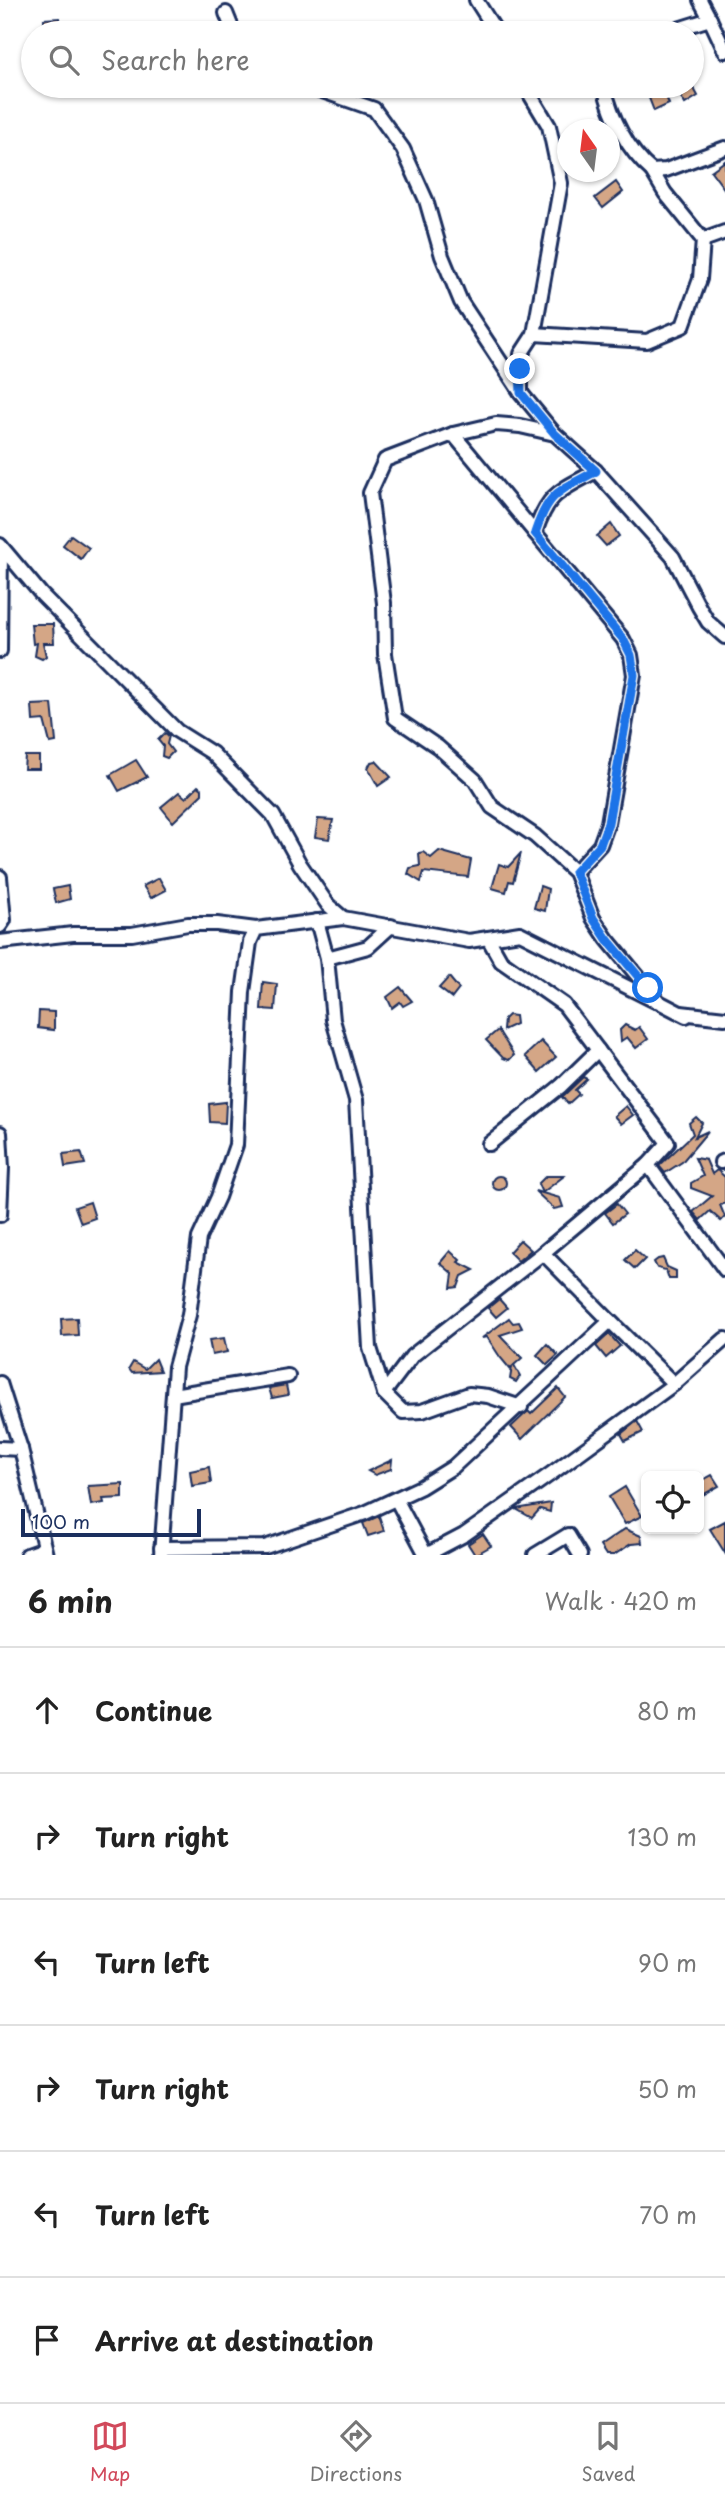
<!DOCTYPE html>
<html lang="en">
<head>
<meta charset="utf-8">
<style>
	body { margin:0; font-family:"Playpen Sans",sans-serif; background:#f6f6f6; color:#222 }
	.controls { position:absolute; right:21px; bottom:21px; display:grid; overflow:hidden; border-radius:10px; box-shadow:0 2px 5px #0004 }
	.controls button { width:63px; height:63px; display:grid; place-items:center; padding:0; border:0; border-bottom:2px solid #e0e0e0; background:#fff; color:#222; font:35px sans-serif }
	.compass { position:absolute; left:557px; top:119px; width:63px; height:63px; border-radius:50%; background:#fff; box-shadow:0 2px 5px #0004; rotate:346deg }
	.scale { position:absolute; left:21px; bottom:18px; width:180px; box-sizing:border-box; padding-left:7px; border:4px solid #1b2f5e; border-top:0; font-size:19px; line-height:24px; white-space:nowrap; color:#1b2f5e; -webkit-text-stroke:5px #fff; paint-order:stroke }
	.stop { position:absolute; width:21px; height:21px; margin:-16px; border:5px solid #1a73e8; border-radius:50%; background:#fff }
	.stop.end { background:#1a73e8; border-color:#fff; box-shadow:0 2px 7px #0008 }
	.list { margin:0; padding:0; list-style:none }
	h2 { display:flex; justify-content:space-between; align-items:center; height:91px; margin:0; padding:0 28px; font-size:30px }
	h2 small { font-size:23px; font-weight:400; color:#767676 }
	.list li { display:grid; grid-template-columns:46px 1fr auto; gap:21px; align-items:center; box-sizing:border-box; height:126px; padding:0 28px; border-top:2px solid #e0e0e0 }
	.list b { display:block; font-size:26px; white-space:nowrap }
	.list em { font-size:23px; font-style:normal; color:#767676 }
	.icon { flex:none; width:38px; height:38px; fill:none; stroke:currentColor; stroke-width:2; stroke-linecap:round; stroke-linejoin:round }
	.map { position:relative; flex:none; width:725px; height:1555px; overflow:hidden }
	.search { position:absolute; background:#fff; box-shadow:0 2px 5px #0004; left:21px; right:21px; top:21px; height:77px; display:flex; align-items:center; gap:18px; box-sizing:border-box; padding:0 24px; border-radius:38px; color:#767676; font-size:26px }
	.sheet { height:847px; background:#fff }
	nav { display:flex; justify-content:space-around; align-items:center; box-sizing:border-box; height:98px; border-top:2px solid #e0e0e0; background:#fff; font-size:19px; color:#767676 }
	nav a { display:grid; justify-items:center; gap:4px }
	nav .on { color:#d1495b }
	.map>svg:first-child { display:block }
	.building { fill:#d4a686; stroke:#1b2f5e; stroke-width:2 }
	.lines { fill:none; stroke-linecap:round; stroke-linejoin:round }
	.street-casing { stroke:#1b2f5e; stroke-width:18 }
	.street { stroke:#fff; stroke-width:12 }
	.route { stroke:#1a73e8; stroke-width:9 }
</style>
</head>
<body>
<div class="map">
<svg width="725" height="1555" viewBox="0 0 725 1555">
	<rect width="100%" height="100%" fill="#fff"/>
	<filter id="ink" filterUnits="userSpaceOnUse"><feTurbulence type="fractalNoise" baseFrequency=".0143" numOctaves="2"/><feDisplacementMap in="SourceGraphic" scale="14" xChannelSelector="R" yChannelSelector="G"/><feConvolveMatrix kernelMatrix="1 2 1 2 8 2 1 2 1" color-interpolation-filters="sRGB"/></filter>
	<g filter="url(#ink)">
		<g class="building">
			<path d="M60,18l1,14h-16l-1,-13z"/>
			<path d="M692,85l6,11 -13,8 -7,-12z"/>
			<path d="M664,92l5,12 -15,7 -5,-13z"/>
			<path d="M725,161v29l-14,-19z"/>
			<path d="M616,182l7,10 -20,16 -8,-10z"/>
			<path d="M611,524l8,12 -13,10 -9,-10z"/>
			<path d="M71,535l18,13 -8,11 -18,-14z"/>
			<path d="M31,624h22l1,19h-11l3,13 -4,3 -7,-3 2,-13 -4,1z"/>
			<path d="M52,704l4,38 -6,1 -6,-23 -11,1 -1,-16z"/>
			<path d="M165,733l4,3 -2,8 6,8 -6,6 -5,-2 1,-10 -5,-6z"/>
			<path d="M25,756h14v13h-15z"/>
			<path d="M136,760l11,17 -28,14 -9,-16z"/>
			<path d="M376,761l15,16 -13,9 -10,-18 3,-6z"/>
			<path d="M198,786l4,3v5l-29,28 -12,-15 18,-15 7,6z"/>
			<path d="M318,819l15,1 -4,19 -14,-2z"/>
			<path d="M439,851l32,9 -3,17 -44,-5 -3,10 -13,-8 2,-6 10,-2 -1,-13 4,-1 8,6z"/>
			<path d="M521,853l-8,29 -4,-1 -3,11 -14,-4 7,-24 9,3z"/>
			<path d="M159,878l7,12 -15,8 -8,-12z"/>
			<path d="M68,886l2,13 -14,4 -3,-14z"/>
			<path d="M540,886l8,3 -3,22 -11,-3z"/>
			<path d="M449,977l10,12 -7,9 -13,-10z"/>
			<path d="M263,982l14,2 -2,26 -14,-1z"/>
			<path d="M400,987l12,14 -9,5 -3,-4 -8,6 -5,-11z"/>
			<path d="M39,1011l15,1v18l-16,-2z"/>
			<path d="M508,1015l7,1 1,8 -13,6 1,-11z"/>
			<path d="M625,1025l10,5 4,-3 9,12 -12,9 -9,-11 -6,4 -1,-11z"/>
			<path d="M498,1030l16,25 -5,5 -6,-2 -17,-18z"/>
			<path d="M541,1041l15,16 -17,15 -14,-16z"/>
			<path d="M583,1077l4,2 -12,11 4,4 -11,10 -6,-7z"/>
			<path d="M226,1102l-1,21 -15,-1 -1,-18z"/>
			<path d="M626,1106l7,9 -12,9 -7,-8z"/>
			<path d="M696,1117l6,6 -7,14 13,-6 -26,31 -17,11 -6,-7 34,-32 -4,-11z"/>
			<path d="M81,1152l4,12 -20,3 -2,-13z"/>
			<path d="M695,1158l11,2 6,14 5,-4 8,7v26l-5,2 5,12 -4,4 -11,-10 -10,9 -7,-8 19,-16 -21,-8v-5l12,-7z"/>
			<circle cx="499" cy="1183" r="7"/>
			<path d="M546,1176h18l-22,17 -4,-9z"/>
			<path d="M535,1191l25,7 3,9 -9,2z"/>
			<path d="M90,1202l5,16 -14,5 -6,-16z"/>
			<path d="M617,1204l8,10 -12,9 -8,-10z"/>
			<path d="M520,1240l11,10 -13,11 -9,-9z"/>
			<path d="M635,1250l10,9 -10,10 -10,-9z"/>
			<path d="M450,1251l10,9 -2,2 16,8 -12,6 -4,11 -7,1 2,-14 -13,-11z"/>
			<path d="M658,1259l5,-1 4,9 9,4v8h-7l-3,-9 -9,-2 -3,-6z"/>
			<path d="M499,1299l8,9 -11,9 -8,-9z"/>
			<path d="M77,1318l1,17 -16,1 -1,-17z"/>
			<path d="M509,1318l4,5 6,-1 3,6 -22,7 22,23 -8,7 6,11 -4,6 -6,-3 2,-12 -2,2 -10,-12 -13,-20 -5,1z"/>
			<path d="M609,1334l11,12 -14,12 -10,-12z"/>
			<path d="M224,1338l3,14 -15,3 -3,-15z"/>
			<path d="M547,1344l11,11 -11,10 -10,-10z"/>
			<path d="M155,1359l5,12 -28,2 -3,-4 4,-7 12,7z"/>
			<path d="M286,1385l2,10 -16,3 -3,-10z"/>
			<path d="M558,1388l7,9 -43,42 -11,-12 17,-16 3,3z"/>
			<path d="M637,1421l6,11 -18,9 -4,-7z"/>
			<path d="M392,1460l-1,9 -16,6 -7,-4z"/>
			<path d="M209,1467l2,16 -19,3 -2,-15z"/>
			<path d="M712,1475l7,11 -20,11v-15z"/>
			<path d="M123,1484v14l-20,1 1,4 -13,2 -3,-19z"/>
			<path d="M625,1487l17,29 -17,8 -16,-27z"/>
			<path d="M551,1503l-1,9 -10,-3 -8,9 -16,-9z"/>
			<path d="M379,1516l5,15 -16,5 -5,-13z"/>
			<path d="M725,1521v32l-15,-24z"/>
			<path d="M625,1529l16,7 1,7 -11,1 -17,11h-8l-6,-9z"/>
			<path d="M483,1534l8,12 -16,9 -7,-11z"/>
		</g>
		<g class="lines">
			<g class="street-casing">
				<g id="street">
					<path d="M476,0l21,33"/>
					<path d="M700,0l10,19"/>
					<path d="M226,13l8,20"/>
					<path d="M665,33l45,-14 15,32"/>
					<path d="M308,86l66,23 29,40 23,51 16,56 19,46 60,91"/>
					<path d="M525,86l24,40 12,57 -27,151 -13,20v39l33,40"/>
					<path d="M604,86c7,31 23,64 48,85l14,-1 59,-22"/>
					<path d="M652,171l13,22 38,47 22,-8"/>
					<path d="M534,334l113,7 36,-15 17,-47 3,-39"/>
					<path d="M453,434l170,205 8,16 3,20 -26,148 -8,22 -25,27"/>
					<path d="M535,533c13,-41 25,-42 61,-62"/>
					<path d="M0,545l42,50 135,136 35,22 61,62 27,49 28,41 15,13"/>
					<path d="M0,651l1,-103"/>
					<path d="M0,877l4,43 -4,6"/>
					<path d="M317,921l10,37 6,62 23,80 14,248 14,45 19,19 19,-1 47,-17 19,2 33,11"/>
					<path d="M488,938l13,23 63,44 104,138 -20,22 77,105"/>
					<path d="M0,942l73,-8h59l56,-10h29l39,5"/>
					<path d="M327,958l41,-11 23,-21"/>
					<path d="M681,1013l44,5"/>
					<path d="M686,1016l-27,-14 -52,-63 -14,-21 -18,-46 -40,-36 -43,-29 -17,-27 -37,-33 -43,-29 -10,-64 -1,-51 -14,-110 15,-33 68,-26 43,-10 24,2 35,8 41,37 77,86 26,50 9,15 17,15"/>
					<path d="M0,1133l2,35 -2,47"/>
					<path d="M489,1144l72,-58 37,-36"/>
					<path d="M721,1162l4,-1"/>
					<path d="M610,1321l-67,-68 105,-88"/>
					<path d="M0,1383l21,66 25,106"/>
					<path d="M384,1393l28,-37 131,-103"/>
					<path d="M173,1395l115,-19"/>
					<path d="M0,1448l21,1"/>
					<path d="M396,1499l30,56"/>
					<path d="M161,1548l104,-1 100,-34 56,-26 32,-20 157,-146 64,63"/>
					<path d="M27,1555l17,-6"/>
					<path d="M161,1555l14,-188 14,-52 10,-77 19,-41 18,-52 7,-153 7,-50 6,-13 87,-11 126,23 51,-8 135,68"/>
					<path d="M426,1555l38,-20 88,-62 122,-89 51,-45"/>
					<path d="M535,1555l33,-20 12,20"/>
				</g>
			</g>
			<use href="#street" class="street"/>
		</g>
	</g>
	<g class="lines" filter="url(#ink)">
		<path class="route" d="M520,369l1,24 34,41 41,37c-37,21 -47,19 -61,62l88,106 8,16 3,20 -26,148 -8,22 -25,27 18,46 14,21 41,49"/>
	</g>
</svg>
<div class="controls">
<button><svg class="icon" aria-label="locate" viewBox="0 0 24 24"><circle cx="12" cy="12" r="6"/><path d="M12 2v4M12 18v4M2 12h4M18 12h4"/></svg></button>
</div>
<svg class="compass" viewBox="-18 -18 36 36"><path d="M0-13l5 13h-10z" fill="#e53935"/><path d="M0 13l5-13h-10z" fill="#767676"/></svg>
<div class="scale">100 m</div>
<div class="stop" style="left:648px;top:988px"></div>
<div class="stop end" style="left:520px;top:369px"></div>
<div class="search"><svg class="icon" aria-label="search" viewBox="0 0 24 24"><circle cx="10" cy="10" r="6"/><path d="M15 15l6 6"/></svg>Search here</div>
</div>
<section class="sheet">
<h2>6 min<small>Walk · 420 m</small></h2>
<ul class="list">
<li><svg class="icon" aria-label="ahead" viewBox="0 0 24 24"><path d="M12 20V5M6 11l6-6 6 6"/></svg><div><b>Continue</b></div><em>80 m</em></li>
<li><svg class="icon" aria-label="right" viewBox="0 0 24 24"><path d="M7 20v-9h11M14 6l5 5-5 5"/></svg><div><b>Turn right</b></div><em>130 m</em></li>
<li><svg class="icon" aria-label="left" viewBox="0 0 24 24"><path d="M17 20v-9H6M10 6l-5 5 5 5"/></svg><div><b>Turn left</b></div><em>90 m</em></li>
<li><svg class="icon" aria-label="right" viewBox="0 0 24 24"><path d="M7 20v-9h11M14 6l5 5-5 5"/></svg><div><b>Turn right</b></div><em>50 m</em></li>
<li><svg class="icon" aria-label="left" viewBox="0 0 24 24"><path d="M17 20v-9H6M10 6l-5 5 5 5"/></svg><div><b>Turn left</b></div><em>70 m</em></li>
<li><svg class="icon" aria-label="arrive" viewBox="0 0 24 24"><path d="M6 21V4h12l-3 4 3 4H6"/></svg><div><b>Arrive at destination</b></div></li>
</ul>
</section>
<nav>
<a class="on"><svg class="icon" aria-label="map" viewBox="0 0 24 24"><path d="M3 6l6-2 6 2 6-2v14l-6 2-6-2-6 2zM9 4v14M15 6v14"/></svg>Map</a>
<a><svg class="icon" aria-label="directions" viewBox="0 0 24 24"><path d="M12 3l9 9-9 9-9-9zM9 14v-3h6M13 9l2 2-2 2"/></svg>Directions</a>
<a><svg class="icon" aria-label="saved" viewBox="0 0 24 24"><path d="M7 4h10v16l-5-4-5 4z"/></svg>Saved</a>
</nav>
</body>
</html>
